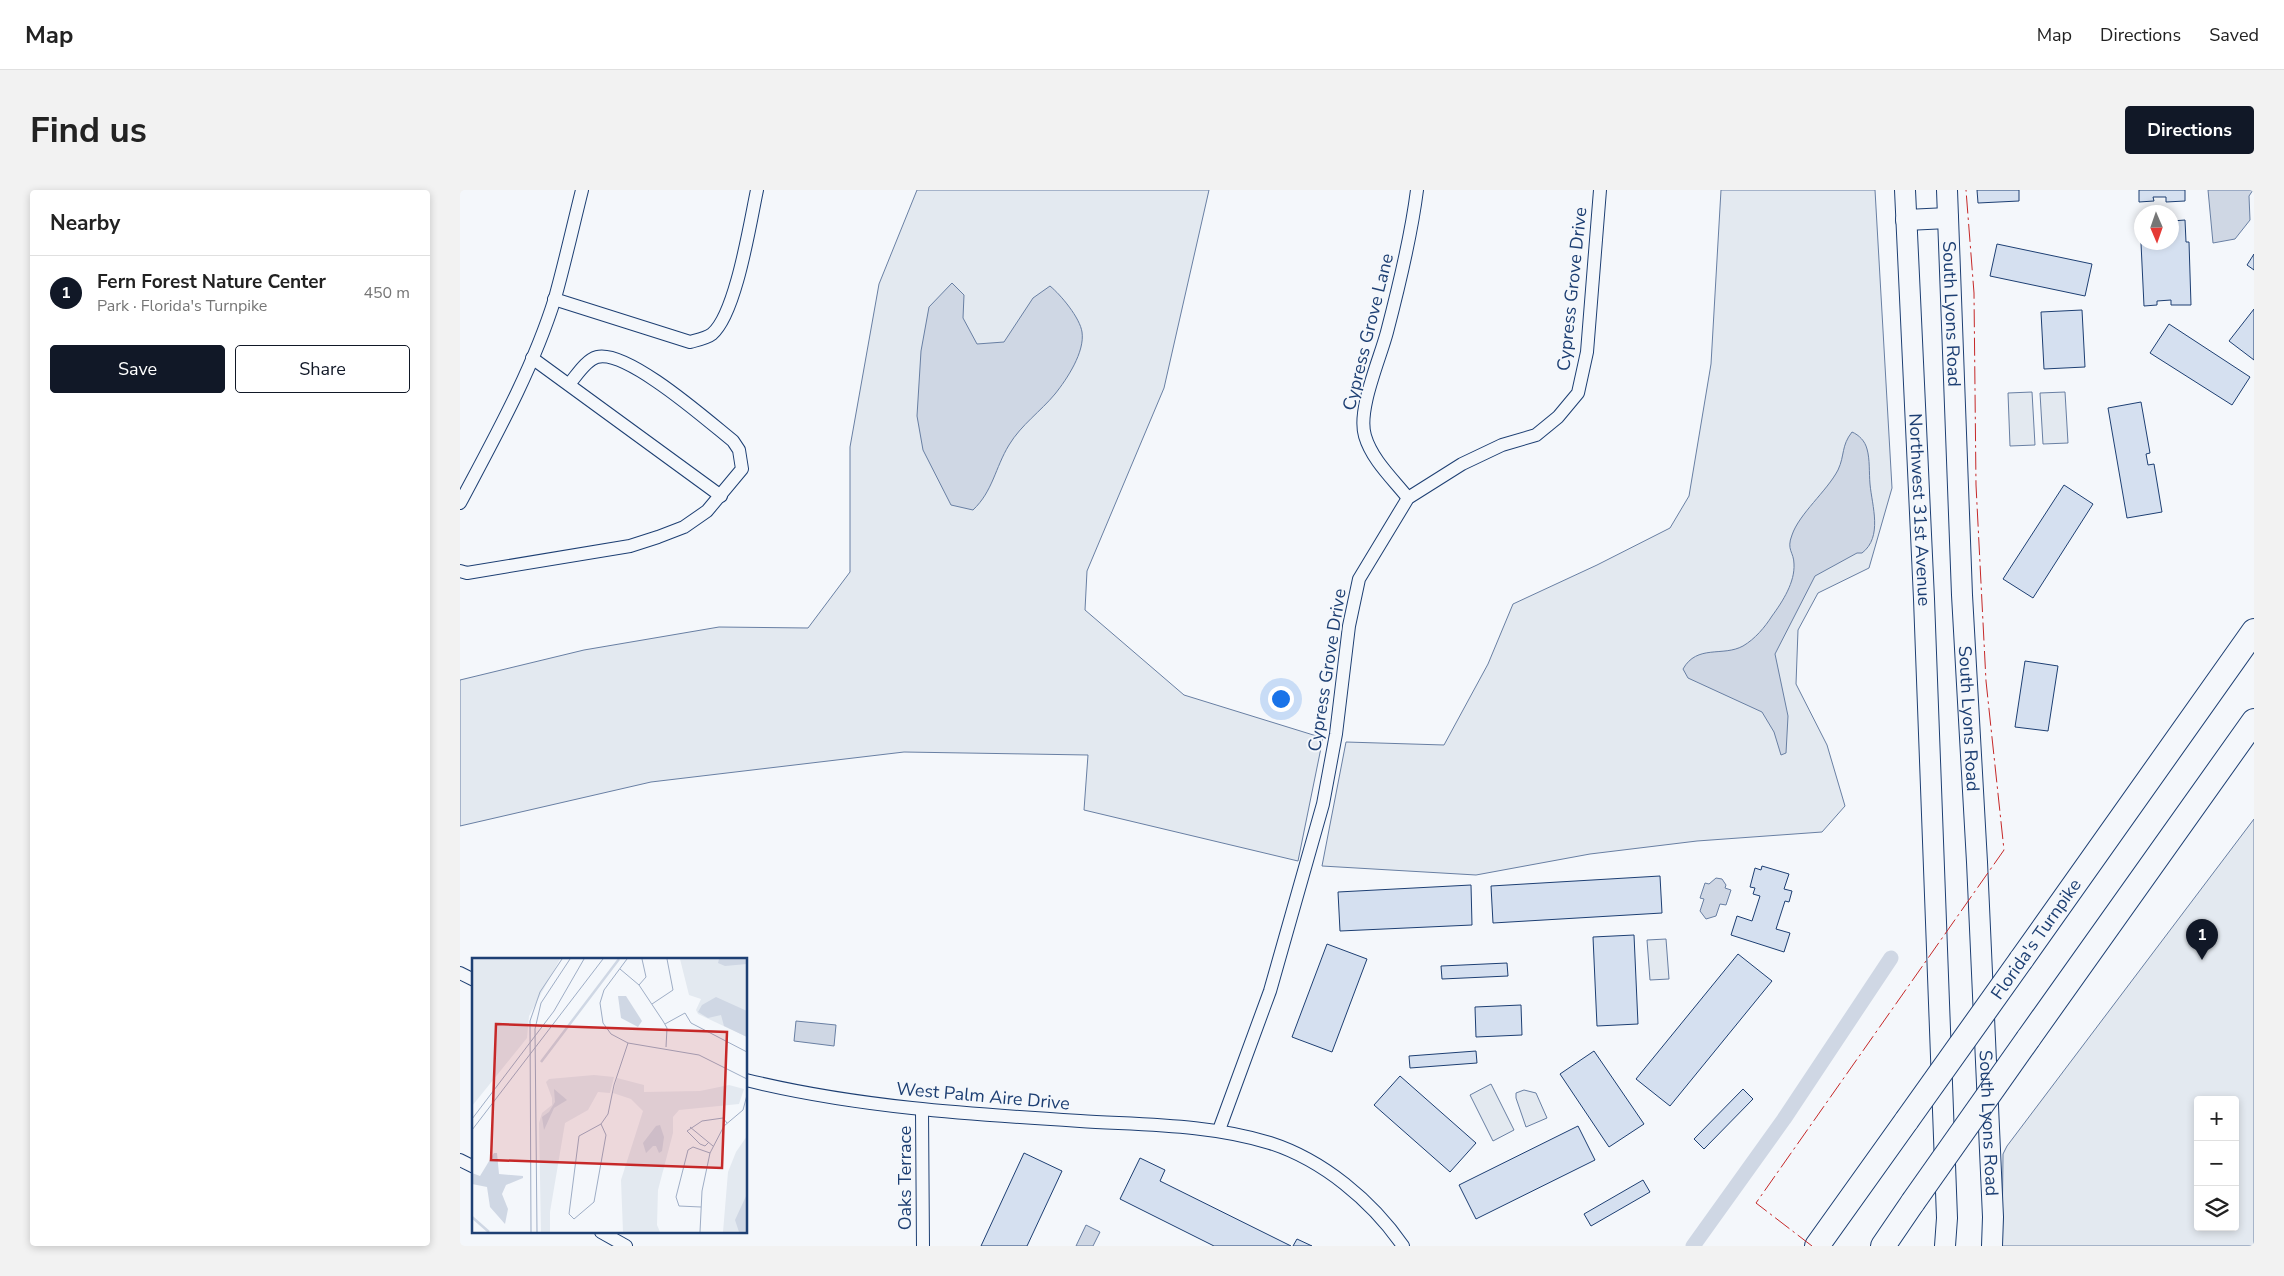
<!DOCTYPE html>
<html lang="en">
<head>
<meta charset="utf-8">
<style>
	body { margin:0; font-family:"Nunito Sans",sans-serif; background:#f2f2f2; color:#222 }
	.controls { position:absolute; right:15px; bottom:15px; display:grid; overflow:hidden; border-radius:5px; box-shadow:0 2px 8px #0003 }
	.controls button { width:45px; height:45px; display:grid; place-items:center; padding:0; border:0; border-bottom:1px solid #e0e0e0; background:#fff; color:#222; font:25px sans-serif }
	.compass { position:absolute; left:1674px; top:15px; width:45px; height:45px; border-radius:50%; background:#fff; box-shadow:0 2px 8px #0003; rotate:178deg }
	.you { position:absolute; left:820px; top:508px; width:18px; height:18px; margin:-12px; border:4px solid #fff; border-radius:50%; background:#1a73e8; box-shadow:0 0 0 8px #1a73e833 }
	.badge { display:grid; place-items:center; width:32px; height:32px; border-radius:50%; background:#111827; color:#fff; font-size:16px; font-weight:700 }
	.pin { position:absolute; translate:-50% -41px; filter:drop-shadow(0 1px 2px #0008) }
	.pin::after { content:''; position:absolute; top:26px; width:18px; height:15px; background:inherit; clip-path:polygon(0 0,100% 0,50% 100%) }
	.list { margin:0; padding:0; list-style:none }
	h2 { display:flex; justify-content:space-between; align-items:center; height:65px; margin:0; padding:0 20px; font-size:21px }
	h2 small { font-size:16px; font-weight:400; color:#767676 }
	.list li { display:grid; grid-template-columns:32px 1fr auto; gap:15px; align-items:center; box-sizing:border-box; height:75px; padding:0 20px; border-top:1px solid #e0e0e0 }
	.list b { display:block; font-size:19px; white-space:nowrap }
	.list p { margin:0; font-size:16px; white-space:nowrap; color:#767676 }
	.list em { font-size:16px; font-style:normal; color:#767676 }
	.actions { display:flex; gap:10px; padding:15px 20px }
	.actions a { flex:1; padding:11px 0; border:1px solid #111827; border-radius:5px; text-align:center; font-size:18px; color:#111827 }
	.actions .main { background:#111827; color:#fff }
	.icon { flex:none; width:28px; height:28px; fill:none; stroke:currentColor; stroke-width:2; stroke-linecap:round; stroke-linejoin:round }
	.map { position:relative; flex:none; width:1794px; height:1056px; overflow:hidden; border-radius:5px }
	header { display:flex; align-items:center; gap:30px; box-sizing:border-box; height:70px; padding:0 25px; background:#fff; border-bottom:1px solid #e0e0e0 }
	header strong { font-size:24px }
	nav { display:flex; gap:28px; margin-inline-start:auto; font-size:18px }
	.intro { display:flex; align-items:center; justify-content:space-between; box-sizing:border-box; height:120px; padding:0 30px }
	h1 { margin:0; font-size:35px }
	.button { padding:12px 22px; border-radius:5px; background:#111827; color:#fff; font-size:18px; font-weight:700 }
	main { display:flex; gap:30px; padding:0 30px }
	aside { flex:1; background:#fff; border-radius:5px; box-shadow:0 2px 8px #0003 }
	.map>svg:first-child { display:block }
	.green { fill:#e3e9f0; stroke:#687fa3; fill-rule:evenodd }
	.water { fill:#cfd7e4; stroke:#687fa3 }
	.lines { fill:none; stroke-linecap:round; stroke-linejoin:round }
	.canal { stroke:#cfd7e4; stroke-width:15 }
	.building { fill:#d5e0f0; stroke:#1d3f73 }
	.street-casing { stroke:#1d3f73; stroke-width:14 }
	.primary-casing { stroke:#1d3f73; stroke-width:22 }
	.highway-casing { stroke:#1d3f73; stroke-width:26 }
	.street { stroke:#f4f7fb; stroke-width:12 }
	.primary { stroke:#f4f7fb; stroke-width:20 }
	.highway { stroke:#f4f7fb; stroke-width:24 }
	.highway-bridge-casing { stroke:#1d3f73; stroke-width:26; stroke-linecap:butt }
	.highway-bridge { stroke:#f4f7fb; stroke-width:24 }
	.power { stroke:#c62828; stroke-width:1; stroke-dasharray:18 4 2.5 4; stroke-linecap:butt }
	.labels { text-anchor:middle; stroke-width:4; stroke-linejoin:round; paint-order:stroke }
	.street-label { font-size:18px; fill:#1d3f73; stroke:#f4f7fb }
	.inset-river { fill:none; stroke:#cfd7e4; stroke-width:2.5 }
	.inset-road { fill:none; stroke:#9eadc5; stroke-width:1 }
	.view { fill:#c62828; fill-opacity:0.15; stroke:#c62828; stroke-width:2.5 }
	.inset-edge { fill:none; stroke:#1d3f73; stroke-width:2.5 }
</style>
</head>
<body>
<header>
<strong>Map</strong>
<nav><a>Map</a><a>Directions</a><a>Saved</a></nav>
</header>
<div class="intro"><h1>Find us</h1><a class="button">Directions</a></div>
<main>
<aside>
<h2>Nearby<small></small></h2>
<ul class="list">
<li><span class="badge">1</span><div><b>Fern Forest Nature Center</b><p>Park · Florida's Turnpike</p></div><em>450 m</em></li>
</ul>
<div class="actions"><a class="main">Save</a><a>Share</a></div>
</aside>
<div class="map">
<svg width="1794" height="1056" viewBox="0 0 1794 1056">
	<rect width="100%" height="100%" fill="#f4f7fb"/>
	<g class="green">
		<path d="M457,0h292l-45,198 -77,183 -2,39 99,85 139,43 -25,123 -214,-51 4,-55 -184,-3 -253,30 -191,44v-146l124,-30 135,-23 89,1 42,-56v-125l29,-163z"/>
		<path d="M1261,0h154l17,298 -23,80 -51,25 -20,37 -2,54 31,61 18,61 -23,26 -125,9 -107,13 -114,21 -154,-9 24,-124 98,3 44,-81 25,-60 84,-39 73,-37 19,-32 22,-132z"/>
		<path d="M1572,202l3,53 -25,1 -2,-53z"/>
		<path d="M1605,202l3,51 -25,1 -3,-51z"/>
		<path d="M1794,629v427h-252l1,-92 4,-8zM1738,910h37v127h-37z"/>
		<path d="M1206,749l3,40 -19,1 -3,-40z"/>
		<path d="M1031,894l23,46 -21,11 -23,-46z"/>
		<path d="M1064,900l12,3 11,25 -21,9 -10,-29v-5z"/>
	</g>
	<g class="water">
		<path d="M1748,0h45l-4,6 1,24 -15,19 -22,4z"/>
		<path d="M492,93l12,12 -1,23 14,26 27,-2 29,-44 17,-12c11,9 30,32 32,46 3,20 -15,47 -27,62 -14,17 -34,31 -46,51 -14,23 -16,46 -36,65l-22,-5 -28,-55 -6,-34 4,-65 8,-44z"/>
		<path d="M1392,242c7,3 13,9 15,17 3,10 2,24 3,35 2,22 13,53 -8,69h-5l-42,23 -40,78 13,62 -2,37 -5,2 -7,-23 -12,-20 -74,-34 -5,-9c14,-25 40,-12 60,-23 12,-7 22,-19 29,-30 11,-15 23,-34 22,-52 0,-12 -8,-14 -2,-29 7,-21 35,-44 46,-65 7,-15 3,-24 14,-38z"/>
		<path d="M1256,688l6,1 4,6 -1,3 6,2 -5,15 -6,-1 -4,12 -10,3 -6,-8 4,-12 -4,-1 5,-15 4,1z"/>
		<path d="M336,831l40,4 -2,21 -40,-5z"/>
		<path d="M626,1035l14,7 -7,14h-17z"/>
	</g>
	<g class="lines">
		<path class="canal" d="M1233,1056l91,-127 107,-161"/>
	</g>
	<g class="building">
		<path d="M1517,0h42v11l-41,2z"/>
		<path d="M1679,0h46v11l-19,1v-5h-13l1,4 -15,1z"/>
		<path d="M1725,30l1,22h3l2,63h-20v-5l-14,1v4l-13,1 -4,-84 2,20h30v-21z"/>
		<path d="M1537,54l95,20 -7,32 -95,-20z"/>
		<path d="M1794,64v16l-7,-5z"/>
		<path d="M1794,119v51l-25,-19z"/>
		<path d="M1622,120l3,57 -41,2 -3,-57z"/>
		<path d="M1709,134l81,53 -18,28 -82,-52z"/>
		<path d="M1681,212l9,51 -4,1 2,11 6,-1 8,48 -35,6 -19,-110z"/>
		<path d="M1604,295l29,19 -60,94 -30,-19z"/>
		<path d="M1565,471l33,5 -10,65 -33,-4z"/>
		<path d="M1302,676l27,8 -5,15 8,2 -3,11 -4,-1 -9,28 14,4 -6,19 -53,-17 6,-19 15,5 8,-25 -7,-2 2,-6 -5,-1 5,-19 6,2z"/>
		<path d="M1200,686l2,37 -169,10 -2,-37z"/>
		<path d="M1011,695l1,40 -132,6 -2,-39z"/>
		<path d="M1174,745l4,89 -41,2 -4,-89z"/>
		<path d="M867,754l40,15 -35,93 -40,-15z"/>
		<path d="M1278,764l34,27 -102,125 -34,-27z"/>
		<path d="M1047,773l1,13 -66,3 -1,-13z"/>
		<path d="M1061,815l1,30 -46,2 -1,-30z"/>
		<path d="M1016,861l1,12 -67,5 -1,-12z"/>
		<path d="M1134,861l50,73 -35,23 -49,-73z"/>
		<path d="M940,886l76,67 -26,29 -76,-67z"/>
		<path d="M1283,899l10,10 -49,50 -10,-10z"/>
		<path d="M1118,936l17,34 -119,59 -17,-34z"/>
		<path d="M564,963l38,18 -35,75h-46z"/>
		<path d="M680,968l25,12 -5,11 131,65h-77l-94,-47z"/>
		<path d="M1183,990l7,12 -59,34 -7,-12z"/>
		<path d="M837,1049l15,7h-19z"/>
	</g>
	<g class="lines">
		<g class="street-casing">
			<g id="street">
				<path d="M94,109l136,43c7,-2 17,-4 22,-8 24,-20 38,-111 45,-144"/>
				<path d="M72,168l189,138"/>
				<path d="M948,308c-15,-19 -36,-38 -43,-62 -8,-26 15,-77 22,-104 12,-46 24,-94 30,-142"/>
				<path d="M0,313c35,-66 73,-134 95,-205 10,-36 18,-72 27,-108"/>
				<path d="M0,381l7,2 163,-27 28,-9 26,-10 23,-16 35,-42 -3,-19 -6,-9c-25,-20 -106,-92 -136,-84 -11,3 -20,18 -27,26"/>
				<path d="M0,783l14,7"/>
				<path d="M286,890c110,27 221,34 334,41 63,4 129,3 190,22 53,17 102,58 133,103"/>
				<path d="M462,921l1,135"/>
				<path d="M759,940l51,-139 53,-187 13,-70 13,-108 10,-47 49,-81 54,-34 40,-19 34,-10 22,-18 20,-24 9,-41 13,-162"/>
				<path d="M0,970l14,7"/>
				<path d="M141,1042l25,14"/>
			</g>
		</g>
		<g class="primary-casing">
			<g id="primary">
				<path id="s1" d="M1445,0l19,409 23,619 -2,28"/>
				<path id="s2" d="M1487,0l15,405 15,267 16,355 -1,29"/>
				<path d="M1446,30l42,-2"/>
			</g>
		</g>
		<g class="highway-casing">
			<g id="highway">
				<path d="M1561,770l233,-329"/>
				<path d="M1568,849l226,-318"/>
				<path d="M1357,1056l90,-126"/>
				<path d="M1423,1056l30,-44"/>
			</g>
		</g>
		<use href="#street" class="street"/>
		<use href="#primary" class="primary"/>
		<use href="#highway" class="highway"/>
		<g class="highway-bridge-casing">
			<g id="highway-bridge">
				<path d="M1447,930l114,-160"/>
				<path d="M1453,1012l115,-163"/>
			</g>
		</g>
		<use href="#highway-bridge" class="highway-bridge"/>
		<path class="power" d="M1352,1056l-56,-43 248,-353 -18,-169 -10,-196 -2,-192 -8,-103"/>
	</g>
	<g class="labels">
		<g class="street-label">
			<text transform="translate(1112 99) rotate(-84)" y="6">Cypress Grove Drive</text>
			<text dy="6" stroke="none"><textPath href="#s2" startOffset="124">South Lyons Road</textPath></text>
			<text transform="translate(908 142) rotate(-76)" y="6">Cypress Grove Lane</text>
			<text dy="6" stroke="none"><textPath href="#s1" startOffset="320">Northwest 31st Avenue</textPath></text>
			<text transform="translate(867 480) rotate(-81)" y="6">Cypress Grove Drive</text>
			<text dy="6" stroke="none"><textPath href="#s2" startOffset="529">South Lyons Road</textPath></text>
			<text transform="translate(1576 749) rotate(-55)" y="6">Florida's Turnpike</text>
			<text transform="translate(523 906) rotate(5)" y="6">West Palm Aire Drive</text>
			<text dy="6" stroke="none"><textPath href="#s2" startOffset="934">South Lyons Road</textPath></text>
			<text transform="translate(445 988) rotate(-90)" y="6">Oaks Terrace</text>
		</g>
	</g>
	<g transform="translate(12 768)">
		<rect width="275" height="275" fill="#f4f7fb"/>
		<path d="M0,1h88l-31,57 -2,22 -55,68zM208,1h67v78l-49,-23 -2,-4 5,-11 -12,-4zM122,117l20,2 -4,16 -12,-1 -10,18 -23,13 -15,89v20h-9l-2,-109 3,-10 10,-8v-7l-6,-16 3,-3zM145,120l27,7v7l56,-1 29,-6 15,4 -5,15 -60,6 -6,7v16l-15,57 -1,35 3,7h-37l-2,-52 22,-69 -12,-12 -18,-6zM275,178v96h-24l5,-60 8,-20z" fill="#e3e9f0"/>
		<path d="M247,1h28v5l-22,2 -7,-3zM154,38l16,25 -4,6 -17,-9 -3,-22zM244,39l31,14v26l-23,-11 -3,-11 -13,3 -10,-6 4,-7zM82,131l13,11 -13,8 -10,22 -2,-13 7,-5 6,-10zM188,167l4,12 -2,14 -3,2 -3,-7h-3l-7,7 -3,-10 13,-17zM22,195h3l2,21 24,2v2l-17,7 -4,9 6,15 -3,15 -15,-17 -3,-20 -15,-3v-11l8,3zM275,236v38h-8l-4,-12z" fill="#cfd7e4"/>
		<path class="inset-river" d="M69,104l78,-103M0,259l17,15"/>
		<path class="inset-road" d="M155,1l-23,31 -4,13 3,20 8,11 17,9 71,12 48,24M148,11l19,16 24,36 4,7 -1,19M167,27l7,-8 -4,-18M180,46l21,-14 -6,-31M193,66l20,-11 6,10 56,29M0,161l82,-108 30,-52M129,166l5,11 -12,67 -20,17 -5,-5 10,-78 22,-12 7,-10 6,-29 14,-42M218,169l23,19M0,172l131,-171M237,184l-4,4 -5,-2 -13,-13 15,-10 21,-3 4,5M229,249l-22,-1 -3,-9 12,-47 5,-3 17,6M59,274l-1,-211 10,-29 22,-33M65,274l-2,-203 6,-26 29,-44M228,274l2,-41 8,-38 14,-27 19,-16 4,-15"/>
		<path class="view" d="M24,66l231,8 -5,136 -231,-8z"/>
		<rect width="275" height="275" class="inset-edge"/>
	</g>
</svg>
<div class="controls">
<button>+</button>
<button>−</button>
<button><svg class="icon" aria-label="layers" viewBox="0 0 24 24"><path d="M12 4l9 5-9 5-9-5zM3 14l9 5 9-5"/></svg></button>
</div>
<svg class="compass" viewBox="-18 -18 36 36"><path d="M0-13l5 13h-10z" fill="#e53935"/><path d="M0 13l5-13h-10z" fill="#767676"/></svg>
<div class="you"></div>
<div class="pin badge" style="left:1742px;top:770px">1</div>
</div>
</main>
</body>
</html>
